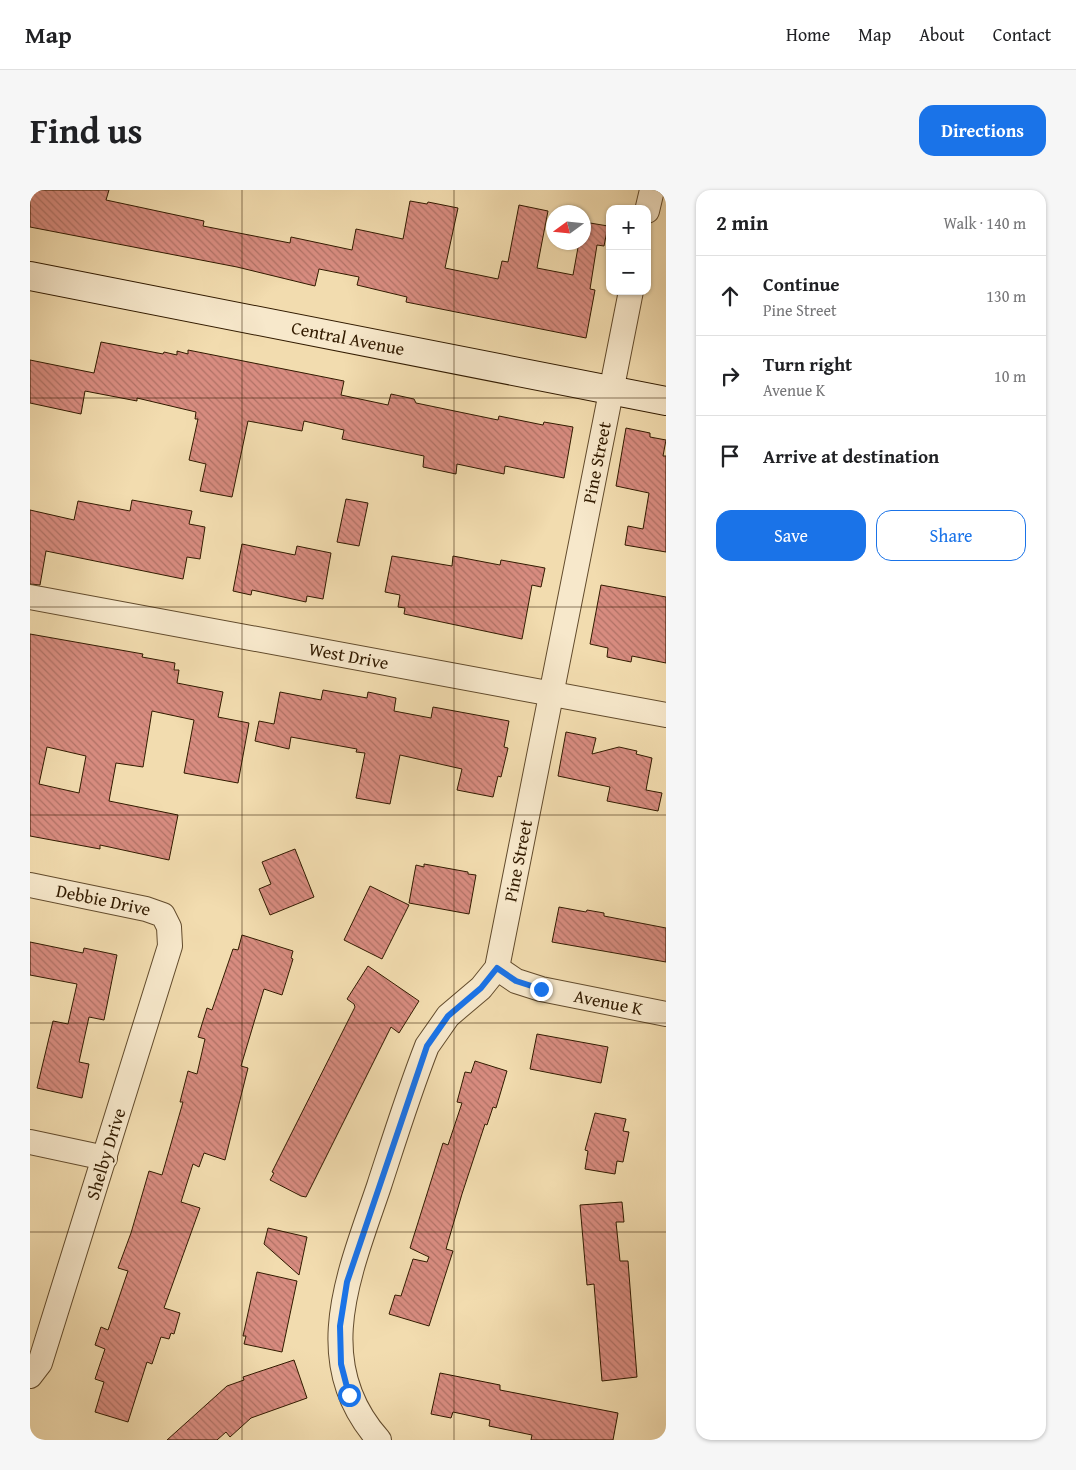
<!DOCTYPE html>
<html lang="en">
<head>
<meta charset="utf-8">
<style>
	body { margin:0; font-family:"Gentium Book Plus",serif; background:#f6f6f6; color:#202124 }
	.controls { position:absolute; right:15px; top:15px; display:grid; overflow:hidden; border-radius:10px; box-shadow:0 1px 4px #0004 }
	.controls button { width:45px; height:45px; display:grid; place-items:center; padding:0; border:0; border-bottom:1px solid #e0e0e0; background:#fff; color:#202124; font:25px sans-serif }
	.compass { position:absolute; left:516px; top:15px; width:45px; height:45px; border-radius:50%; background:#fff; box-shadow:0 1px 4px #0004; rotate:255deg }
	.stop { position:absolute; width:15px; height:15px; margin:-11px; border:4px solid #1a73e8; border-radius:50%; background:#fff }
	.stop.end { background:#1a73e8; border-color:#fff; box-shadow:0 1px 5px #0008 }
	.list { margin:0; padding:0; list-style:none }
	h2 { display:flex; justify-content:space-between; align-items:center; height:65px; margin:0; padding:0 20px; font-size:21px }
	h2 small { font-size:16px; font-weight:400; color:#757577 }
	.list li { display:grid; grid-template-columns:32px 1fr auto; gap:15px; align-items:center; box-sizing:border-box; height:80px; padding:0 20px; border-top:1px solid #e0e0e0 }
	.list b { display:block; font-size:19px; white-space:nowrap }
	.list p { margin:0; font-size:16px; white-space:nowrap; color:#757577 }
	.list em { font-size:16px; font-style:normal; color:#757577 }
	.actions { display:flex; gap:10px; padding:15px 20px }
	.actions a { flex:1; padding:11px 0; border:1px solid #1a73e8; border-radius:15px; text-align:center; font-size:18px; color:#1a73e8 }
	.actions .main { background:#1a73e8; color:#fff }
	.icon { flex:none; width:28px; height:28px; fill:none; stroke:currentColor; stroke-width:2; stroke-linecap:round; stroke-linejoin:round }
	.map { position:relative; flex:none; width:636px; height:1250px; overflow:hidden; border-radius:15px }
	header { display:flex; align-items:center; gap:30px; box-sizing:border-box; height:70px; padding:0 25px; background:#fff; border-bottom:1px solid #e0e0e0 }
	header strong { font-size:24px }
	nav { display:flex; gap:28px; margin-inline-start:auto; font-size:18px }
	.intro { display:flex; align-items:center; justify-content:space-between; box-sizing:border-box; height:120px; padding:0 30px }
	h1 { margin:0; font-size:35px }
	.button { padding:12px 22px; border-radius:15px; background:#1a73e8; color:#fff; font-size:18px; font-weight:700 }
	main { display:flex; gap:30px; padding:0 30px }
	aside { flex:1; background:#fff; border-radius:15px; box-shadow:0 1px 4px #0004 }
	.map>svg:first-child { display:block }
	.building { fill:url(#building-back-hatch); stroke:#321b00; fill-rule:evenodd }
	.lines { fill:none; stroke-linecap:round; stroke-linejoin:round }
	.street-casing { stroke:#624b2c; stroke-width:26 }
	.secondary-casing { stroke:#321b00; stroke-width:30 }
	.street { stroke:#f7e8cb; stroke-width:24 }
	.secondary { stroke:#f7e8cb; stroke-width:28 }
	.route { stroke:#1a73e8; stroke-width:6 }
	.grid { fill:none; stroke:#321b00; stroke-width:1; stroke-opacity:0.55 }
	.labels { text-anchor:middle; stroke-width:4; stroke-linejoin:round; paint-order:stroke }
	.street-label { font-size:18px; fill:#321b00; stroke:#f7e8cb }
</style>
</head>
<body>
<header>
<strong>Map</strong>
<nav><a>Home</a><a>Map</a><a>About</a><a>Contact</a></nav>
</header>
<div class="intro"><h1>Find us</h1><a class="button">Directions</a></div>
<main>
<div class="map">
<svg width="636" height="1250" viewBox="0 0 636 1250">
	<defs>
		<pattern id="building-back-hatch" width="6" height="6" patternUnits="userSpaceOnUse" patternTransform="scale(1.25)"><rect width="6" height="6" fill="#d88c80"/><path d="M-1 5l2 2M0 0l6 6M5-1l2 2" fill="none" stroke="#b07266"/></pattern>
	</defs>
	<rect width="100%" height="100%" fill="#f2dcaf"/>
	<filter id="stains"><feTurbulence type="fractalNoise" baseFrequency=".004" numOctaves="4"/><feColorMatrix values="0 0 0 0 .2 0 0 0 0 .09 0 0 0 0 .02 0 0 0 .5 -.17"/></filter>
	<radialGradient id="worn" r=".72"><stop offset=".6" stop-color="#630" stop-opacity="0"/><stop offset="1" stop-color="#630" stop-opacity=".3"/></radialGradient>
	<g class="building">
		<path d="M0,0h79l-3,10 98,21 -1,5 87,17 1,-6 61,13 4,-21 47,10 7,-38 17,3 1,-2 30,6 -13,60 53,11 4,-18 6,1 11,-57 29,6 -11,57 36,7 6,-33h5v-20l24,4 -4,20 -7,-1 -7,44 5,1 -9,48 -180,-36 1,-5 -50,-12 2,-8 -40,-8 -4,17 -78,-19 -207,-40z"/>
		<path d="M71,152l62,12 1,-2 13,3v-4l11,3v-4l156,31 -3,14 47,10 3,-11 23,5 2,4 82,17 1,-4 44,9 1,-3 29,5 -9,51 -59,-12 -1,8 -47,-10 -1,10 -33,-7 1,-11 -82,-17 2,-9 -40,-9 -2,10 -54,-10 -16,76 -32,-6 6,-27 -17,-4 9,-41h-3l1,-7 -59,-14v3l-52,-10 -4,23 -51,-11v-43l64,13z"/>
		<path d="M596,238l24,5v4l16,3 -3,16h3v96l-41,-7 3,-19 15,3 6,-36 -33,-7z"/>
		<path d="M316,309l22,4 -9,43 -22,-4z"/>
		<path d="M102,310l60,11 -3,13 16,3 -5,32 -13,-2 -4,22 -137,-28 -6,34 -10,-1v-74l44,10 4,-19 52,10z"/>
		<path d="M212,354l53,11 2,-9 34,7 -8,46 -16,-3 -1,6 -54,-12 -1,5 -18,-4z"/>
		<path d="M362,366l60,10 1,-10 47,9 1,-5 44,8 -4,19 -9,-2 -10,54 -118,-25 1,-6 -7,-1 2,-12 -15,-3z"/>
		<path d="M571,395l65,12v66l-34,-7 -1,6 -24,-5 1,-9 -18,-4z"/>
		<path d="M0,444l113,20 -1,3 33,6 -1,7h5l-2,13 46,9 -5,25 31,6 -11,60 -54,-10 10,-53 -42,-9 -9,56 -27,-4 -7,38 69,14 -9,45 -69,-15v4l-70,-13zM17,557l39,9 -7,37 -40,-9z"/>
		<path d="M293,500l44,8 1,-6 28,6 -2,13 37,7 2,-11 76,14 -5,26 4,1 -7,29 -3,-1 -5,21 -36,-7 5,-21 -62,-14 -10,49 -34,-6 9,-45 -9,-1 1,-3 -66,-12 -2,12 -34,-8 4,-20 15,3 6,-32 41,8z"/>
		<path d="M536,542l30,6 -4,16 27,-7 18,4 -1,3 16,4 -6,32 16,3 -4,18 -51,-10 3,-14 -52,-11z"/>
		<path d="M265,659l19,48 -44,18 -11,-26 12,-5 -9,-22z"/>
		<path d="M394,674l44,8v2l8,1 -7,39 -60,-11 7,-38 8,2z"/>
		<path d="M340,696l39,19 -27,54 -38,-19z"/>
		<path d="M529,717l27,5 1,-2 17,3v3l62,12v34l-114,-20z"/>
		<path d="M212,745l51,16 -2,7 2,1 -11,36 -18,-6 -23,77 7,2 -23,92 -21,-7 -5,14 -6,-3 -12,38 19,6 -36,100 16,5 -6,21 -3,-1 -2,6 -8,-2 -9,27 -5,-2 -19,60 -33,-10 9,-30 -9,-3 10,-30 -10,-4 6,-18 7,3 20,-59 -10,-3 13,-35 18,-62 13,4 21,-73h-3l8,-31 9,3 8,-35 -7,-2 9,-29 5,2 21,-61 5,1z"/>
		<path d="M0,752l53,11 1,-5 33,7 -13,65 -15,-3 -10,45 10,2 -7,34 -45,-10 16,-67 15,3 9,-40 -47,-9z"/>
		<path d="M338,776l51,35 -20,32 -8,-6 -85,170 -5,-1 -31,-16 4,-7 -2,-1 83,-165 -1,-3 -7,-5z"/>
		<path d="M507,844l71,13 -7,36 -71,-14z"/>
		<path d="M445,871l32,10 -11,37 -3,-1 -6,18 -2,-1 -23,70 -16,55 7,2 -24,75 -40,-12 6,-19 6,1 12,-37 14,3 2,-5 -19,-9 33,-105 5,2 14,-42 -5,-1 8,-30 6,1z"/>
		<path d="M565,923l31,6 -3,12 6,1 -6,30 -6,-1 -2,13 -30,-5 3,-18 -3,-1z"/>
		<path d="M592,1012l2,20h-8l4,39h8l9,116 -35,4 -8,-97 -7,1 -7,-80z"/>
		<path d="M238,1038l39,9 -8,38 -35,-31z"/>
		<path d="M227,1082l40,9 -15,71 -38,-8 2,-8h-3z"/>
		<path d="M264,1170l13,38 -56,20 -21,19 -4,-5 -9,8h-50l60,-54 17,-6 -1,-3z"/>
		<path d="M410,1183l60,12v5l118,23 -5,27h-82l1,-5 -43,-9 1,-6 -37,-8 -2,6 -20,-4z"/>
	</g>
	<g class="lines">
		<g class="street-casing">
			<g id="street">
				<path d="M617,21l5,-21"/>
				<path id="s1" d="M0,407l636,118"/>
				<path id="s2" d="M0,695l116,24 17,6 6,12 1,19 -130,417 -10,13"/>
				<path id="s3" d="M467,778l19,13 25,8 125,25"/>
				<path d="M0,952l75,16"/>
				<path id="s4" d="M349,1250c-70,-78 -29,-168 0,-254 15,-46 30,-94 48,-140l21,-30 33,-28 16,-20 134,-677"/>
			</g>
		</g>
		<g class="secondary-casing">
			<g id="secondary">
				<path id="s5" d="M0,86l636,125"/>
			</g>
		</g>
		<use href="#street" class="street"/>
		<use href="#secondary" class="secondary"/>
	</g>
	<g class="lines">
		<path class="route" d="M319,1205l-8,-31 -1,-38 7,-44 80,-236 21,-30 33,-28 16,-20 19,13 25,8"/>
	</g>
	<path class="grid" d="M212,0v1250M424,0v1250M0,208h636M0,417h636M0,625h636M0,833h636M0,1042h636"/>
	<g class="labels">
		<g class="street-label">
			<text dy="6" stroke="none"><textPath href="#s5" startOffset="324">Central Avenue</textPath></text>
			<text dy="6" stroke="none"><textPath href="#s4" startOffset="1038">Pine Street</textPath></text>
			<text dy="6" stroke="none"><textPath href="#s1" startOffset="324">West Drive</textPath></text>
			<text dy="6" stroke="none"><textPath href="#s4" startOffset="632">Pine Street</textPath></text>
			<text dy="6" stroke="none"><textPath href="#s2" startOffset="75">Debbie Drive</textPath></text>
			<text dy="6" stroke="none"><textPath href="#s3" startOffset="118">Avenue K</textPath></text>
			<text transform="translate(76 964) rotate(-73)" y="6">Shelby Drive</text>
		</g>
	</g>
	<rect width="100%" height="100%" filter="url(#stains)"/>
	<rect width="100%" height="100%" fill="url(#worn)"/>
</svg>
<div class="controls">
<button>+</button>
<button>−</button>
</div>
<svg class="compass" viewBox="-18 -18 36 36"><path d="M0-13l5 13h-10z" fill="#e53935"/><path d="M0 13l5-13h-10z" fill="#757577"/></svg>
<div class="stop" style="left:319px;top:1205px"></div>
<div class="stop end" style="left:511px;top:799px"></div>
</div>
<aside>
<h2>2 min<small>Walk · 140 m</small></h2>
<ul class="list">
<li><svg class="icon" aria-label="ahead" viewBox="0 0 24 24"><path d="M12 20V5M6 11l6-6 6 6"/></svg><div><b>Continue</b><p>Pine Street</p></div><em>130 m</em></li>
<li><svg class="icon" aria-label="right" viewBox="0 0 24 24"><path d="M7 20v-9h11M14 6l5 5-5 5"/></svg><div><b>Turn right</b><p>Avenue K</p></div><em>10 m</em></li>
<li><svg class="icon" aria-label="arrive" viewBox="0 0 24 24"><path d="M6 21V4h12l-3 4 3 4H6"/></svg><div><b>Arrive at destination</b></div></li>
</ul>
<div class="actions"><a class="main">Save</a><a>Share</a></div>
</aside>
</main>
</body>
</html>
